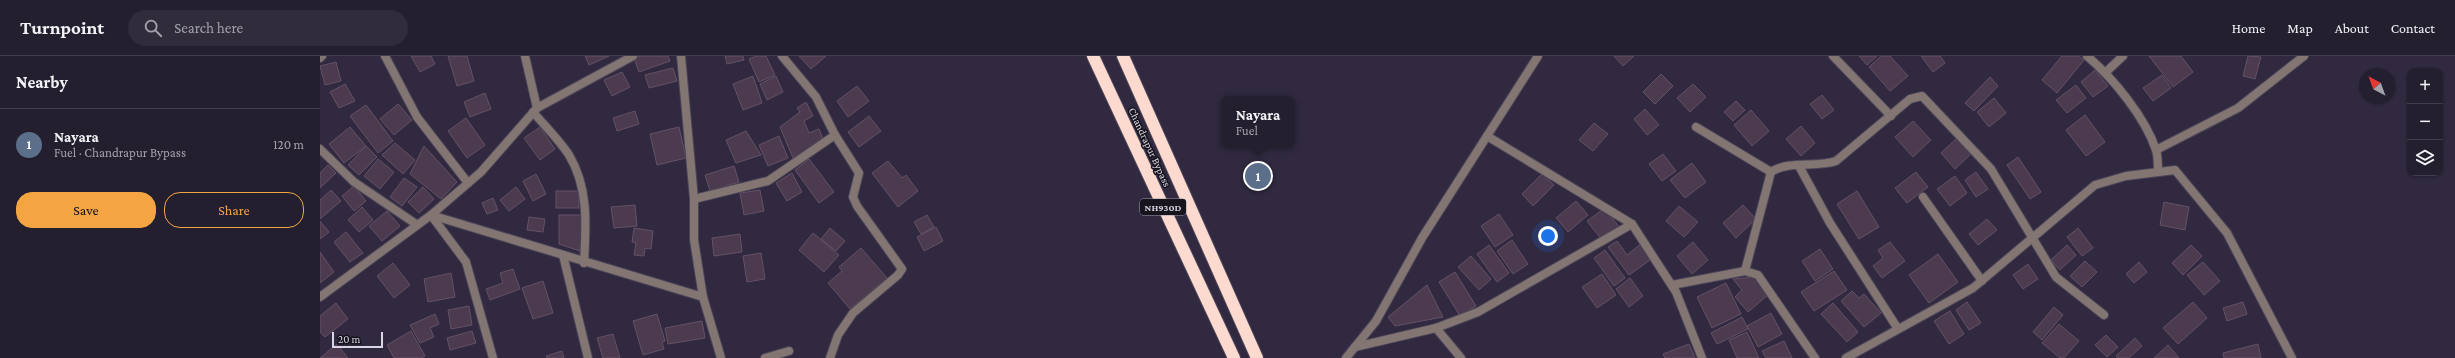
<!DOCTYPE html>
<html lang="en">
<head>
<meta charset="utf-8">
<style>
	body { margin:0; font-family:"Crimson Pro",serif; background:#302c3b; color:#f1f3f6 }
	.controls { position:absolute; right:12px; top:12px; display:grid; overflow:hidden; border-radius:8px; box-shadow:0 1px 3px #0004 }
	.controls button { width:36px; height:36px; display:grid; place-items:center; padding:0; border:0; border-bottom:1px solid #413d4b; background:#241f2f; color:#f1f3f6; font:20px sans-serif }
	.compass { position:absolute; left:2039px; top:12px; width:36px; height:36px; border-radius:50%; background:#241f2f; box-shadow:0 1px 3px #0004; rotate:319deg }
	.scale { position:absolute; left:12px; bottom:10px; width:51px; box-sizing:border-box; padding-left:4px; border:2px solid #d9d5e4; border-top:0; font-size:11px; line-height:14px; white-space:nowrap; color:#d9d5e4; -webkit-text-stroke:3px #17141e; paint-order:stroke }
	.you { position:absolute; left:1228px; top:180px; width:14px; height:14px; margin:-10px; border:3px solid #fff; border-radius:50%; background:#1a73e8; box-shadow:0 0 0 6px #1a73e833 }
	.badge { display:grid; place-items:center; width:26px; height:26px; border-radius:50%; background:#f2a541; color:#fff; font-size:13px; font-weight:700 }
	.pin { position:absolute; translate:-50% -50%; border:2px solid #fff; box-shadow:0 1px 4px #0006 }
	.popup { position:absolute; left:901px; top:40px; width:74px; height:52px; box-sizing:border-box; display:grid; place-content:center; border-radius:8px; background:#241f2f; filter:drop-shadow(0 1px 3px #0005); font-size:13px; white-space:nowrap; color:#a3a2aa }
	.popup b { font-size:15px; color:#f1f3f6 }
	.popup::after { content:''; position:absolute; left:50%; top:100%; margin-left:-8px; border:8px solid transparent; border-top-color:#241f2f }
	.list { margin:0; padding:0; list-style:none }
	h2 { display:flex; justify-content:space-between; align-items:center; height:52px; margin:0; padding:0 16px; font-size:17px }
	h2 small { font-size:13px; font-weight:400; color:#a3a2aa }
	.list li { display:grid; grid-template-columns:26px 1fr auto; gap:12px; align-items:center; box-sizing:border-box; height:72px; padding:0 16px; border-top:1px solid #413d4b }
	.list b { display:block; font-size:15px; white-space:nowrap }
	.list p { margin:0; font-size:13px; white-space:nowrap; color:#a3a2aa }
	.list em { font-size:13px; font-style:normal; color:#a3a2aa }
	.actions { display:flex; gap:8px; padding:12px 16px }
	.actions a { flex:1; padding:9px 0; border:1px solid #f2a541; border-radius:16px; text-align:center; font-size:14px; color:#f2a541 }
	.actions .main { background:#f2a541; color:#111 }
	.icon { flex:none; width:22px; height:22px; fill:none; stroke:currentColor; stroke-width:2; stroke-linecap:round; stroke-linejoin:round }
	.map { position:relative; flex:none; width:2135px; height:302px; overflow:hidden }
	header { display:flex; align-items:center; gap:24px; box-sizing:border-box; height:56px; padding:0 20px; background:#241f2f; border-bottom:1px solid #413d4b }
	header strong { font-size:19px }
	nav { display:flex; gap:22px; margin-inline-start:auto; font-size:14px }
	.search { width:280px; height:36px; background:#302c3b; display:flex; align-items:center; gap:10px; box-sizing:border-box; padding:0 14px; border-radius:22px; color:#a3a2aa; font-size:15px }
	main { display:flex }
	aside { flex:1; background:#241f2f }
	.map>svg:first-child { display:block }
	.building { fill:#4c3a4f; stroke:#645167 }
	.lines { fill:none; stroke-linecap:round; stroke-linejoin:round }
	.street-casing { stroke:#4b4559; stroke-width:10 }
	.highway-casing { stroke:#4b4559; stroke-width:14 }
	.street { stroke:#837571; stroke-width:8 }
	.highway { stroke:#fcdacf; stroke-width:12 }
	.labels { text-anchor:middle; stroke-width:3; stroke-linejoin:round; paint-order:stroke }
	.shield { fill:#17141e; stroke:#9f9ba9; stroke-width:1 }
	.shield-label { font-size:10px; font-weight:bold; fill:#d9d5e4 }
	.street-label { font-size:11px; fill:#d9d5e4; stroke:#17141e }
</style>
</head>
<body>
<header>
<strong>Turnpoint</strong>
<div class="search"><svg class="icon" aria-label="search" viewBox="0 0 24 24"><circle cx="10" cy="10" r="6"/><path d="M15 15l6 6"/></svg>Search here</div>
<nav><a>Home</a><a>Map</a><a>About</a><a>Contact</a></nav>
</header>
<main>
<aside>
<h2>Nearby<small></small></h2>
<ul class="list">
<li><span class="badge" style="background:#5c6f8a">1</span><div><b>Nayara</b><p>Fuel · Chandrapur Bypass</p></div><em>120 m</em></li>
</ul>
<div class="actions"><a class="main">Save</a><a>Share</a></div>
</aside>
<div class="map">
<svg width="2135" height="302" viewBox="0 0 2135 302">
	<rect width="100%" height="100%" fill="#30293f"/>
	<g class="building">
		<path d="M91,0h20l4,8 -15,8z"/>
		<path d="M128,0h19l7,25 -17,5z"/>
		<path d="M265,0h24l-20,9z"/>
		<path d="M321,0h27l2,5 -31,11 -5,-14z"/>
		<path d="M405,0h18l1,4 -17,4z"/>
		<path d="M436,0h10l9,19 -16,7 -10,-23z"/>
		<path d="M479,0h27l-15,13z"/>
		<path d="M1294,0h20l-11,10z"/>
		<path d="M1539,0h18l-10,9z"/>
		<path d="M1561,0h9l18,20 -18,15 -21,-24z"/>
		<path d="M1601,0h19l5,7 -12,9z"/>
		<path d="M1742,0h17l5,4 -27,33 -15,-13z"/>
		<path d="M1829,0h32l12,16 -20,15z"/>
		<path d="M1928,0l13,1 -6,22 -12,-3z"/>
		<path d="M16,6l5,19 -16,4 -5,-19z"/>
		<path d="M353,12l4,13 -28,7 -4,-13z"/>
		<path d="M1775,14l13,16 -15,11 -12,-15z"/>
		<path d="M302,16l8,15 -18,9 -8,-16z"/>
		<path d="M1341,18l12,12 -18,18 -12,-12z"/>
		<path d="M1842,19l9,13 -18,13 -10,-13z"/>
		<path d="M433,20l9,27 -19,7 -10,-26z"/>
		<path d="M456,20l7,16 -16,8 -7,-16z"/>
		<path d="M1670,21l8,9 -24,25 -9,-8z"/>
		<path d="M25,28l10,17 -16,7 -9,-16z"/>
		<path d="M1373,28l13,13 -16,15 -13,-14z"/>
		<path d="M1756,29l10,13 -19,15 -11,-13z"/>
		<path d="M537,30l12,15 -21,16 -11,-16z"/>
		<path d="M165,37l6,16 -21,8 -6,-15z"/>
		<path d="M1502,39l12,15 -12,9 -12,-15z"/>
		<path d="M1674,42l12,15 -17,14 -12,-15z"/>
		<path d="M1416,45l9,9 -12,11 -9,-9z"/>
		<path d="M486,46l7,14 -9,5 5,12 10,-4 4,10 -30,19 -13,-31 20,-15 -3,-4z"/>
		<path d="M78,48l14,16 -18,15 -14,-16z"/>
		<path d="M46,49l27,36 -15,12 -28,-37z"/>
		<path d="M1325,53l14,16 -12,10 -13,-16z"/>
		<path d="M1431,54l18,21 -17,15 -18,-21z"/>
		<path d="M315,55l4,13 -22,7 -4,-13z"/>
		<path d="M1765,59l20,27 -19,14 -20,-26z"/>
		<path d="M549,60l12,15 -22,16 -11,-15z"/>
		<path d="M146,62l19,27 -18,13 -19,-27z"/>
		<path d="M1593,65l18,19 -18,17 -18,-20z"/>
		<path d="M1274,67l14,11 -15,17 -14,-11z"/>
		<path d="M1481,70l14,17 -14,13 -15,-17z"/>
		<path d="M30,71l16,19 -22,17 -15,-19z"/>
		<path d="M220,71l15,22 -15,11 -16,-22z"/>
		<path d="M359,71l7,31 -29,7 -7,-31z"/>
		<path d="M426,75l15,24 -25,8 -10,-23z"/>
		<path d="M459,80l9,22 -20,8 -9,-21z"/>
		<path d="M1638,81l14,16 -17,16 -14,-16z"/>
		<path d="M75,87l20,17 -12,14 -21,-19z"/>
		<path d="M46,90l11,11 -18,18 -11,-10z"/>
		<path d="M104,90l33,36 -16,17 -31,-25z"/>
		<path d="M1343,98l13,17 -14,10 -13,-17z"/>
		<path d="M1698,101l23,35 -11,7 -23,-34z"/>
		<path d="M58,103l16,13 -14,17 -16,-13z"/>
		<path d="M489,103l25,33 -15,11 -24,-33z"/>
		<path d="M568,105l14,17 4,-3 12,16 -20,16 -26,-34z"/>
		<path d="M1372,107l14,19 -21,16 -15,-18z"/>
		<path d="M8,109l8,8 -16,15v-15z"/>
		<path d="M414,110l5,16 -29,9 -5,-16z"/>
		<path d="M1596,116l12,15 -21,16 -12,-15z"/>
		<path d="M1656,116l12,17 -12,8 -11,-17z"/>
		<path d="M472,117l10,19 -15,9 -11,-18z"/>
		<path d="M216,118l10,20 -13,7 -10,-20z"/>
		<path d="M1222,118l12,11 -21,21 -11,-12z"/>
		<path d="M1635,120l12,17 -17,13 -13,-17z"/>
		<path d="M84,122l13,9 -15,19 -12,-9z"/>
		<path d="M34,130l12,15 -12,10 -12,-15z"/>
		<path d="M103,131l11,12 -15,14 -11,-11z"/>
		<path d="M196,131l9,12 -16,12 -9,-11z"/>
		<path d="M11,134l10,11 -21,18v-19z"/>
		<path d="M440,134l4,21 -20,4 -4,-22z"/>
		<rect x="236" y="135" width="23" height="17"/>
		<path d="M1537,135l22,36 -20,12 -22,-35z"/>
		<path d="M173,142l5,12 -11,4 -5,-11z"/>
		<path d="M1256,145l12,14 -20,17 -12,-14z"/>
		<path d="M1844,146l25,5 -4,23 -25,-5z"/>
		<path d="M315,149l2,21 -23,2 -3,-21z"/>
		<path d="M1423,149l13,14 -20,19 -13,-15z"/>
		<path d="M1359,150l19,16 -14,15 -18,-16z"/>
		<path d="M42,151l11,13 -14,12 -11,-12z"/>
		<path d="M1285,152l14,19 -17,13 -15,-19z"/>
		<path d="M67,155l13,15 -18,15 -13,-15z"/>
		<path d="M1179,158l14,21 -18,12 -14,-21z"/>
		<path d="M239,159h24l-3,36 -21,-7z"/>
		<path d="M607,159l7,12 -13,7 -7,-12z"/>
		<path d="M209,161l16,2 -2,13 -16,-2z"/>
		<path d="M1667,163l10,11 -19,15 -9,-11z"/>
		<path d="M0,165l9,11 -9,7z"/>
		<path d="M616,171l7,14 -19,10 -7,-14z"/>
		<path d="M314,172l19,3 -2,18 -6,-1 -1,8 -10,-1 2,-12 -4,-1z"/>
		<path d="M510,172l15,13 -9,10 -15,-12z"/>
		<path d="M1758,172l15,20 -11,8 -15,-19z"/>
		<path d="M26,176l17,21 -13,9 -16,-20z"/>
		<path d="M493,177l26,22 -15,17 -25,-22z"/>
		<path d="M420,178l2,18 -28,4 -2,-18z"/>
		<path d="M1192,184l16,24 -15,10 -16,-23z"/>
		<path d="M1297,185l10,14 15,-12 11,15 -24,17 -21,-28z"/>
		<path d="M1373,186l15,18 -16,14 -15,-18z"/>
		<path d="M1570,186l15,19 -23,17 -9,-12 10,-8 -5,-8z"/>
		<path d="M1169,189l20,28 -12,9 -20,-28z"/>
		<path d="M1747,189l9,10 -16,15 -9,-10z"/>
		<path d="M1871,189l11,11 -19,19 -11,-12z"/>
		<path d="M541,192l26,30 -37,31 -22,-26 14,-12 -3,-4z"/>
		<path d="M1500,193l13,20 -18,12 -13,-20z"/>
		<path d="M1285,194l20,28 -11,8 -20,-28z"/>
		<path d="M0,196l14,20 -14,11z"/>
		<path d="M441,197l4,26 -18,3 -4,-26z"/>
		<path d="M1618,198l20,28 -29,21 -20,-28z"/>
		<path d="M1151,200l20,23 -12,11 -21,-23z"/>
		<path d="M1765,205l12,11 -15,15 -12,-11z"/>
		<path d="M1819,206l8,10 -13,11 -8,-9z"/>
		<path d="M1883,206l17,19 -16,14 -17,-20z"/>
		<path d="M73,207l17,22 -16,13 -17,-22z"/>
		<path d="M1708,208l10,15 -15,10 -10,-14z"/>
		<path d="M193,213l7,20 -30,11 -4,-11 17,-6 -3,-10z"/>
		<path d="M1514,215l13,19 -33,21 -13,-19z"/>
		<path d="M1135,216l21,34 -16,10 -21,-34z"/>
		<path d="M131,217l4,24 -27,5 -4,-23z"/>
		<path d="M1282,218l14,21 -19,13 -15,-21z"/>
		<path d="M1435,221l14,17 -21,18 -13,-15 7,-7 -9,-11z"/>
		<path d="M1310,222l13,18 -14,11 -13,-18z"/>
		<path d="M223,225l10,32 -20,6 -11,-31z"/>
		<path d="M1406,227l15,31 -29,14 -15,-31z"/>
		<path d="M1107,229l16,32 -48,9 -7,-9z"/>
		<path d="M1532,235l7,7 5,-4 17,19 -17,14 -23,-26z"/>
		<path d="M1647,246l14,21 -12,7 -13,-20z"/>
		<path d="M1873,246l14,16 -29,26 -15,-16z"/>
		<path d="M1923,246l4,12 -20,7 -4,-13z"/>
		<path d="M16,247l12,16 -23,18 -5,-5v-16z"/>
		<path d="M1513,247l25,29 -11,10 -26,-28z"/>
		<path d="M149,250l3,19 -21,4 -3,-19z"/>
		<path d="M1734,251l9,8 -21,25 -9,-8z"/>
		<path d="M1630,255l14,23 -15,10 -15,-23z"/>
		<path d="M1451,257l11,21 -24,13 -11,-21z"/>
		<path d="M115,258l4,10 -9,4 4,9 -14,6 -10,-18z"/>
		<path d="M337,258l8,27 -3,1 2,7 -21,6 -10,-34z"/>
		<path d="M1422,261l6,12 -31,15 -6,-11z"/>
		<path d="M382,265l3,17 -37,6 -3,-16z"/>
		<path d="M1739,268l20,17 -15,17h-4l-18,-15z"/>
		<path d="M91,275l14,25 -4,2h-27l-7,-13z"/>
		<path d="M152,275l4,12 -26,7 -3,-12z"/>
		<path d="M1427,276l12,26h-22l-8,-18z"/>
		<path d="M293,278l7,24h-17l-6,-20z"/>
		<path d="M1786,279l12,12 -11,10 -12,-12z"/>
		<path d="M1815,282l7,8 -13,12h-11l-2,-2z"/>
		<path d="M1464,285l8,17h-26l-4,-7z"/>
		<path d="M17,288l11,14h-28z"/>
		<path d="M1369,288l6,14h-30l-2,-4z"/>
		<path d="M1938,288l3,14h-37l-1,-5z"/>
		<path d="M1848,289l11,13h-25z"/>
		<path d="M242,295l2,7h-17l-1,-2z"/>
	</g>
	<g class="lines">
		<g class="street-casing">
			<g id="street">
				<path d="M65,0l32,61 51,66"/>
				<path d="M462,0l34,41 19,38 24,38 -6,24 4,9 45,63 -4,6 -45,38 -15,22 -8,23"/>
				<path d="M1513,0l58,60"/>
				<path d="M1767,0c26,22 58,61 69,94 2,6 2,15 2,22"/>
				<path d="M0,2l2,-2"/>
				<path d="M1786,16l17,-16"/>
				<path d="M217,52l96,-52"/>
				<path d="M213,56c12,14 26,28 36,43 20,33 17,71 15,108"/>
				<path d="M1376,71l75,45"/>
				<path d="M1167,80l145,88 44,68 26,66"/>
				<path d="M0,93l34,33 62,42"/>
				<path d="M1836,94l82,-42 66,-52"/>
				<path d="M1479,110l31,57 68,106"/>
				<path d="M1603,141l59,84"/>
				<path d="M374,143l74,-18 67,-46"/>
				<path d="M243,199l25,103"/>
				<path d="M1425,215l26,-99c18,-12 45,-4 65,-11l74,-62 12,-3 69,73 65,108 48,38"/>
				<path d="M1352,229l73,-14 13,4 57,83"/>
				<path d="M0,241l111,-82 272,82 -9,-57v-41l-13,-143"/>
				<path d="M383,241l18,61"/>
				<path d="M1116,272l25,30"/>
				<path d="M1035,291l81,-19 42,-16 154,-88"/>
				<path d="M173,302l-27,-96 -35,-47 50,-43 56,-64 -12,-52"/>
				<path d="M445,302l24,-7"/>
				<path d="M1026,302l30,-37 46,-83 116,-182"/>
				<path d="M1526,302l127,-70 122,-103 31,-9 49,-6 52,63 65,125"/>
			</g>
		</g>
		<g class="highway-casing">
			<g id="highway">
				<path d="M773,0l141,302"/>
				<path d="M803,0l134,302"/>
			</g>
		</g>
		<use href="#street" class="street"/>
		<use href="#highway" class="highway"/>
	</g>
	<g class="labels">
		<rect class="shield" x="820" y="143" width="46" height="16" rx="3"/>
		<g class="shield-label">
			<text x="843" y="155">NH930D</text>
		</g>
		<g class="street-label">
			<text transform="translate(830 91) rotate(65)" y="4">Chandrapur Bypass</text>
		</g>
	</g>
</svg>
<div class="controls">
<button>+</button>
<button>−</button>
<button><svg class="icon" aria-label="layers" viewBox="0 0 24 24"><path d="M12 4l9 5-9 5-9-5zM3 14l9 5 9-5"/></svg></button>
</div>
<svg class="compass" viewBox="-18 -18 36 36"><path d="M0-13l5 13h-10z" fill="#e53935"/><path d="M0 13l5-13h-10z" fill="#a3a2aa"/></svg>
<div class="scale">20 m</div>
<div class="you"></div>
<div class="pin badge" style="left:938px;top:120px;background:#5c6f8a">1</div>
<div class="popup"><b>Nayara</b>Fuel</div>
</div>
</main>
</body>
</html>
